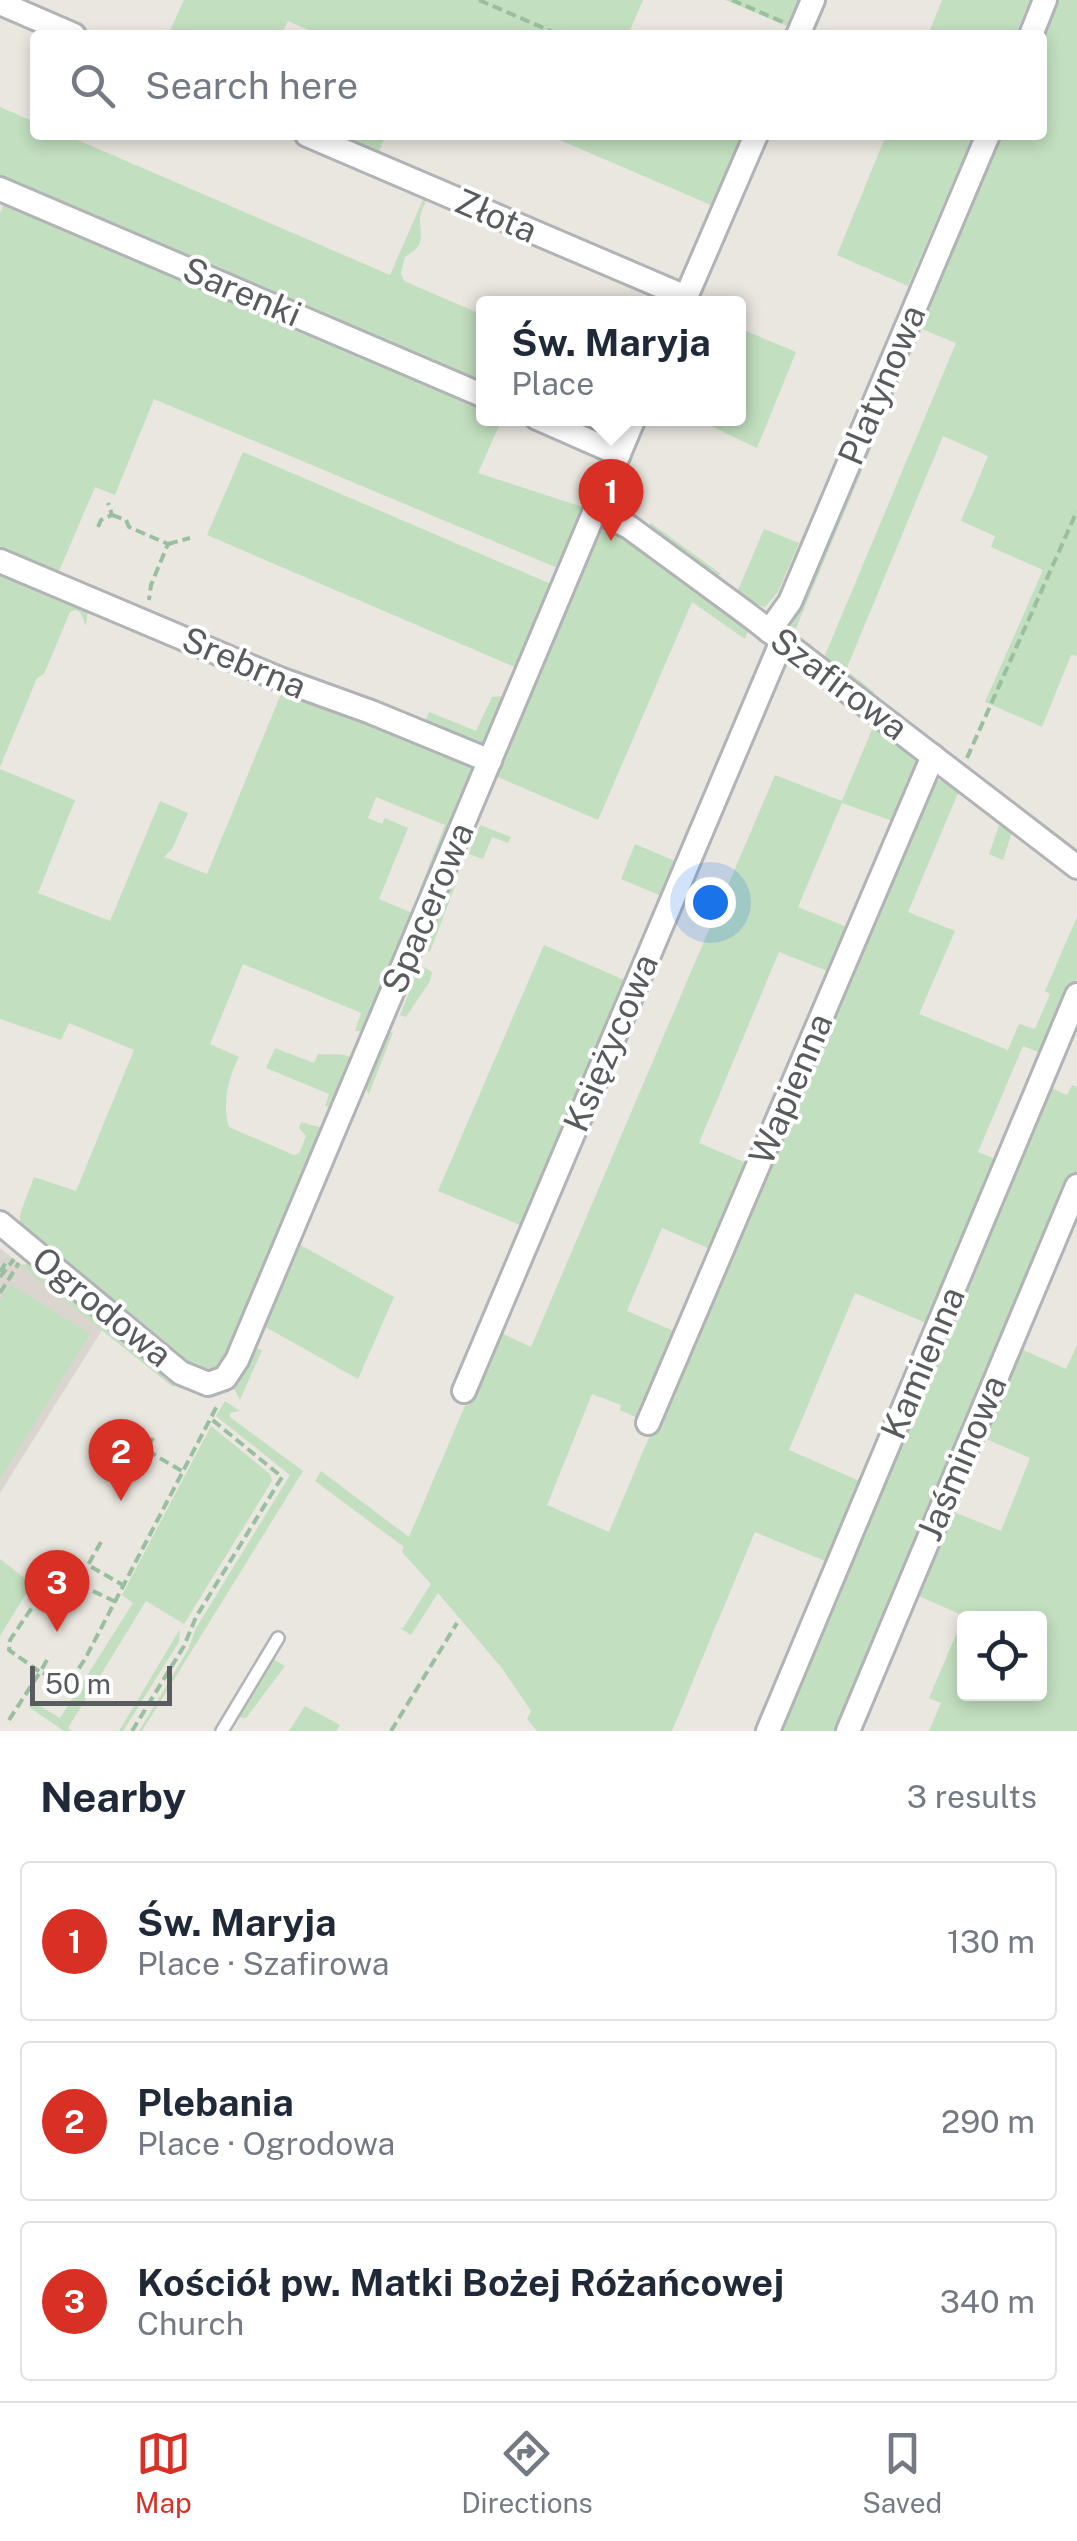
<!DOCTYPE html>
<html lang="en">
<head>
<meta charset="utf-8">
<style>
	body { margin:0; font-family:"Public Sans",sans-serif; background:#f6f6f7; color:#1f2937 }
	.controls { position:absolute; right:30px; bottom:30px; display:grid; overflow:hidden; border-radius:10px; box-shadow:0 5px 15px #0003 }
	.controls button { width:90px; height:90px; display:grid; place-items:center; padding:0; border:0; border-bottom:2px solid #e0e1e3; background:#fff; color:#1f2937; font:50px sans-serif }
	.scale { position:absolute; left:30px; bottom:25px; width:142px; box-sizing:border-box; padding-left:10px; border:5px solid #595c5f; border-top:0; font-size:28px; line-height:35px; white-space:nowrap; color:#595c5f; -webkit-text-stroke:8px #fff; paint-order:stroke }
	.you { position:absolute; left:710px; top:902px; width:35px; height:35px; margin:-25px; border:8px solid #fff; border-radius:50%; background:#1a73e8; box-shadow:0 0 0 15px #1a73e833 }
	.badge { display:grid; place-items:center; width:65px; height:65px; border-radius:50%; background:#d93025; color:#fff; font-size:32px; font-weight:700 }
	.pin { position:absolute; translate:-50% -82px; filter:drop-shadow(0 2px 5px #0008) }
	.pin::after { content:''; position:absolute; top:52px; width:35px; height:30px; background:inherit; clip-path:polygon(0 0,100% 0,50% 100%) }
	.popup { position:absolute; left:476px; top:296px; width:270px; height:130px; box-sizing:border-box; display:grid; place-content:center; border-radius:10px; background:#fff; filter:drop-shadow(0 2px 8px #0005); font-size:32px; white-space:nowrap; color:#747a83 }
	.popup b { font-size:38px; color:#1f2937 }
	.popup::after { content:''; position:absolute; left:50%; top:100%; margin-left:-20px; border:20px solid transparent; border-top-color:#fff }
	.list { margin:0; padding:0; list-style:none }
	h2 { display:flex; justify-content:space-between; align-items:center; height:130px; margin:0; padding:0 40px; font-size:42px }
	h2 small { font-size:32px; font-weight:400; color:#747a83 }
	.list li { display:grid; grid-template-columns:65px 1fr auto; gap:30px; align-items:center; box-sizing:border-box; height:160px; margin:0 20px 20px; padding:0 20px; border:2px solid #e0e1e3; border-radius:10px }
	.list b { display:block; font-size:38px; white-space:nowrap }
	.list p { margin:0; font-size:32px; white-space:nowrap; color:#747a83 }
	.list em { font-size:32px; font-style:normal; color:#747a83 }
	.icon { flex:none; width:55px; height:55px; fill:none; stroke:currentColor; stroke-width:2; stroke-linecap:round; stroke-linejoin:round }
	.map { position:relative; flex:none; width:1077px; height:1731px; overflow:hidden }
	.search { position:absolute; background:#fff; box-shadow:0 5px 15px #0003; left:30px; right:30px; top:30px; height:110px; display:flex; align-items:center; gap:25px; box-sizing:border-box; padding:0 35px; border-radius:10px; color:#747a83; font-size:38px }
	.sheet { height:670px; background:#fff }
	nav { display:flex; justify-content:space-around; align-items:center; box-sizing:border-box; height:140px; border-top:2px solid #e0e1e3; background:#fff; font-size:28px; color:#747a83 }
	nav a { display:grid; justify-items:center; gap:5px }
	nav .on { color:#d93025 }
	.map>svg:first-child { display:block }
	.education { fill:#dad6cf }
	.green { fill:#c2dfbf; fill-rule:evenodd }
	.lines { fill:none; stroke-linecap:round; stroke-linejoin:round }
	.lane-casing { stroke:#b1b3b6; stroke-width:16 }
	.street-casing { stroke:#b1b3b6; stroke-width:28 }
	.path { stroke:#9abfa0; stroke-width:4; stroke-dasharray:10 5; stroke-linecap:butt }
	.lane { stroke:#fff; stroke-width:11 }
	.street { stroke:#fff; stroke-width:22 }
	.labels { text-anchor:middle; stroke-width:8; stroke-linejoin:round; paint-order:stroke }
	.street-label { font-size:35px; fill:#595c5f; stroke:#fff }
</style>
</head>
<body>
<div class="map">
<svg width="1077" height="1731" viewBox="0 0 1077 1731">
	<rect width="100%" height="100%" fill="#eae7e0"/>
	<path class="education" d="M0,1248l102,82 -102,163z"/>
	<g class="green">
		<path d="M184,0h459l-15,35h-308l-32,-14 -7,14h-113z"/>
		<path d="M725,0h74l-12,26z"/>
		<path d="M942,0h88l-15,35h-87z"/>
		<path d="M1055,0h22v656l-6,-1 -29,72 -57,-25 58,-132 -52,-23 4,-11 -34,-15 27,-65 -45,-20 -97,234 28,22 -3,4 -48,-36 133,-317 -34,-14 -11,25 -6,-3 93,-216h44v-100z"/>
		<path d="M0,107l35,15v13h31l324,140 35,-80 3,2c-3,7 -9,16 -8,25 1,20 4,23 -15,35l-4,16 3,8 79,34v72l-483,-208z"/>
		<path d="M328,135h58l-10,23z"/>
		<path d="M548,135h194l-31,70z"/>
		<path d="M886,135h87l-65,151 -71,-31z"/>
		<path d="M4,204l479,199 1,15 18,1 -24,54 108,35 -26,61 -406,-170 -39,96 -20,-8 -39,91 -56,-24v-341z"/>
		<path d="M739,328l57,24 -39,96 -61,-29 42,-1z"/>
		<path d="M898,367l6,3 -110,263 19,13 -5,7 -22,-20v-7z"/>
		<path d="M642,419h5l-21,48 9,44 -4,6c-30,-25 0,-69 11,-98z"/>
		<path d="M243,452l308,132 5,4 -39,80 -310,-133z"/>
		<path d="M651,523l70,51 -8,5 -67,-50z"/>
		<path d="M609,528l6,1 135,97 -5,13 -53,-37 -94,218 -105,-45 105,-243z"/>
		<path d="M764,529l35,14 -21,49 -13,15 -30,-10z"/>
		<path d="M0,571l88,37 -2,18 -6,-14 -5,-2 -5,2 -26,62 -7,4 -37,89z"/>
		<path d="M819,681l101,77 2,5 -24,60 -56,-20 -44,104 56,23 -19,44 -56,-22 -80,191 64,27 166,-385 6,-5 13,1 37,28v3l-27,-19 -50,119 47,19 -36,83 89,36 11,-26 16,5 15,-35 -5,-3 32,-74v61l-32,77 -22,-9 -45,106 22,9 -69,164 -76,-32 -66,157 75,33 -34,80 -75,-31 -83,199h-135l-10,-12 4,-8 -30,-44 -63,-74 -27,42 -11,-7h3l28,-44 -29,-32 2,-5 -89,-66 6,-10 88,66 88,-206 34,16 244,-572 67,26 31,-74 -59,-45zM662,1228l64,28 -117,276 -62,-27 45,-111 29,11 -1,5 24,11 37,-87 -54,-23z"/>
		<path d="M283,689l194,75 -51,130 -7,-3 26,-66 -69,-28 -8,21 14,6 3,-6 23,10 -29,71 38,16 -50,116h-12l6,-18 -118,-49 -33,80 29,13c-11,20 -17,48 -10,70l65,28 5,-2 7,-17 -7,-8 2,-6 25,7 -103,236 -15,7 -20,-7 -168,-138v-13l14,-37 42,14 58,-141 -65,-27 -8,17 -61,-21v-250l75,31 -37,93 72,28 50,-120 28,12 -16,36 -8,8 43,17z"/>
		<path d="M505,696l-23,53 -59,-23 6,-14 47,19 16,-34z"/>
		<path d="M1000,823l12,9 -9,28 -14,-6z"/>
		<path d="M480,825l31,12 -3,6 -16,-6 -9,22 -14,-5z"/>
		<path d="M635,844l45,19 -14,35 -45,-19z"/>
		<path d="M447,884l8,2 -25,66 -9,-4z"/>
		<path d="M544,945l87,38 -106,244 -87,-36z"/>
		<path d="M424,967l8,5 -2,9 -24,36 -6,-2 18,-45z"/>
		<path d="M393,1032l-24,62 -6,-9 21,-52z"/>
		<path d="M275,1048l39,15 4,-9c15,2 23,-3 37,6l-20,47 -10,-1 4,-12 -63,-26z"/>
		<path d="M1072,1085l5,2v86l-235,558h-66l271,-645 20,9z"/>
		<path d="M297,1243l97,54 -36,82 -96,-54z"/>
		<path d="M27,1264l149,120 -3,3 -153,-122z"/>
		<path d="M10,1284l80,50 -90,145v-178z"/>
		<path d="M1012,1345l54,24 11,-24v386h-148l12,-28 -12,-5 35,-82 -52,-23 37,-83 52,21 29,-73 -51,-22zM964,1618h76v76h-76z"/>
		<path d="M253,1347l9,3 -22,50 -7,-13z"/>
		<path d="M225,1401l15,10 -10,2v4l73,54 -161,260h-3l49,-81 8,-22 94,-153 -74,-59z"/>
		<path d="M211,1426l59,48 2,7 -88,143 -38,-23 -78,127 3,3h-7l-35,-24 4,-5 27,16 73,-115 -11,-8z"/>
		<path d="M0,1559l32,25 -32,52z"/>
		<path d="M180,1629l-1,13 -56,89h-4z"/>
		<path d="M273,1659l12,7 -39,52 -8,-1z"/>
		<path d="M305,1706l35,19 -4,6h-47z"/>
	</g>
	<g class="lines">
		<g class="lane-casing">
			<path id="lane" d="M222,1731l56,-93"/>
		</g>
		<g class="street-casing">
			<g id="street">
				<path d="M0,3l74,32"/>
				<path d="M798,35l15,-35"/>
				<path d="M1031,35l14,-35"/>
				<path d="M307,135l379,162"/>
				<path d="M0,189l484,207"/>
				<path d="M683,304l73,-169"/>
				<path d="M537,418l82,36"/>
				<path d="M596,510l33,17 117,86 331,254"/>
				<path d="M0,561l277,117 94,34 119,49"/>
				<path d="M769,631l21,-29 198,-467"/>
				<path d="M0,1223l181,150 27,11 17,-6 12,-18 397,-942"/>
				<path d="M464,1391l318,-750"/>
				<path d="M648,1423l285,-667"/>
				<path d="M768,1731l309,-736"/>
				<path d="M848,1731l229,-545"/>
			</g>
		</g>
		<g class="path">
			<path d="M479,0l81,35"/>
			<path d="M732,0l51,22"/>
			<path d="M112,515l14,5 3,7 39,17 -17,41 -2,15"/>
			<path d="M98,527l3,-7 11,-5 -4,-12"/>
			<path d="M168,544l22,-6"/>
			<path d="M967,758l110,-247"/>
			<path d="M0,1272l8,-13"/>
			<path d="M0,1277l14,-18"/>
			<path d="M0,1293l19,-30"/>
			<path d="M153,1438l-7,12 36,21"/>
			<path d="M101,1542l-13,23 35,20"/>
			<path d="M47,1660l-7,12 -31,-22 1,-10 40,-59 13,-4 53,25"/>
			<path d="M9,1720l31,-48 30,10 15,-23 133,-255"/>
			<path d="M132,1731l52,-85 12,-29 86,-140 -72,-59"/>
			<path d="M391,1731l66,-108"/>
		</g>
		<use href="#lane" class="lane"/>
		<use href="#street" class="street"/>
	</g>
	<g class="labels">
		<g class="street-label">
			<text transform="translate(496 216) rotate(23)" y="12">Złota</text>
			<text transform="translate(242 292) rotate(23)" y="12">Sarenki</text>
			<text transform="translate(882 385) rotate(-67)" y="12">Platynowa</text>
			<text transform="translate(244 663) rotate(23)" y="12">Srebrna</text>
			<text transform="translate(839 684) rotate(37)" y="12">Szafirowa</text>
			<text transform="translate(428 908) rotate(-67)" y="12">Spacerowa</text>
			<text transform="translate(611 1043) rotate(-67)" y="12">Księżycowa</text>
			<text transform="translate(791 1089) rotate(-67)" y="12">Wapienna</text>
			<text transform="translate(102 1307) rotate(39)" y="12">Ogrodowa</text>
			<text transform="translate(923 1363) rotate(-67)" y="12">Kamienna</text>
			<text transform="translate(962 1458) rotate(-67)" y="12">Jaśminowa</text>
		</g>
	</g>
</svg>
<div class="controls">
<button><svg class="icon" aria-label="locate" viewBox="0 0 24 24"><circle cx="12" cy="12" r="6"/><path d="M12 2v4M12 18v4M2 12h4M18 12h4"/></svg></button>
</div>
<div class="scale">50 m</div>
<div class="you"></div>
<div class="pin badge" style="left:611px;top:541px">1</div>
<div class="popup"><b>Św. Maryja</b>Place</div>
<div class="pin badge" style="left:121px;top:1501px">2</div>
<div class="pin badge" style="left:57px;top:1632px">3</div>
<div class="search"><svg class="icon" aria-label="search" viewBox="0 0 24 24"><circle cx="10" cy="10" r="6"/><path d="M15 15l6 6"/></svg>Search here</div>
</div>
<section class="sheet">
<h2>Nearby<small>3 results</small></h2>
<ul class="list">
<li><span class="badge">1</span><div><b>Św. Maryja</b><p>Place · Szafirowa</p></div><em>130 m</em></li>
<li><span class="badge">2</span><div><b>Plebania</b><p>Place · Ogrodowa</p></div><em>290 m</em></li>
<li><span class="badge">3</span><div><b>Kościół pw. Matki Bożej Różańcowej</b><p>Church</p></div><em>340 m</em></li>
</ul>
</section>
<nav>
<a class="on"><svg class="icon" aria-label="map" viewBox="0 0 24 24"><path d="M3 6l6-2 6 2 6-2v14l-6 2-6-2-6 2zM9 4v14M15 6v14"/></svg>Map</a>
<a><svg class="icon" aria-label="directions" viewBox="0 0 24 24"><path d="M12 3l9 9-9 9-9-9zM9 14v-3h6M13 9l2 2-2 2"/></svg>Directions</a>
<a><svg class="icon" aria-label="saved" viewBox="0 0 24 24"><path d="M7 4h10v16l-5-4-5 4z"/></svg>Saved</a>
</nav>
</body>
</html>
